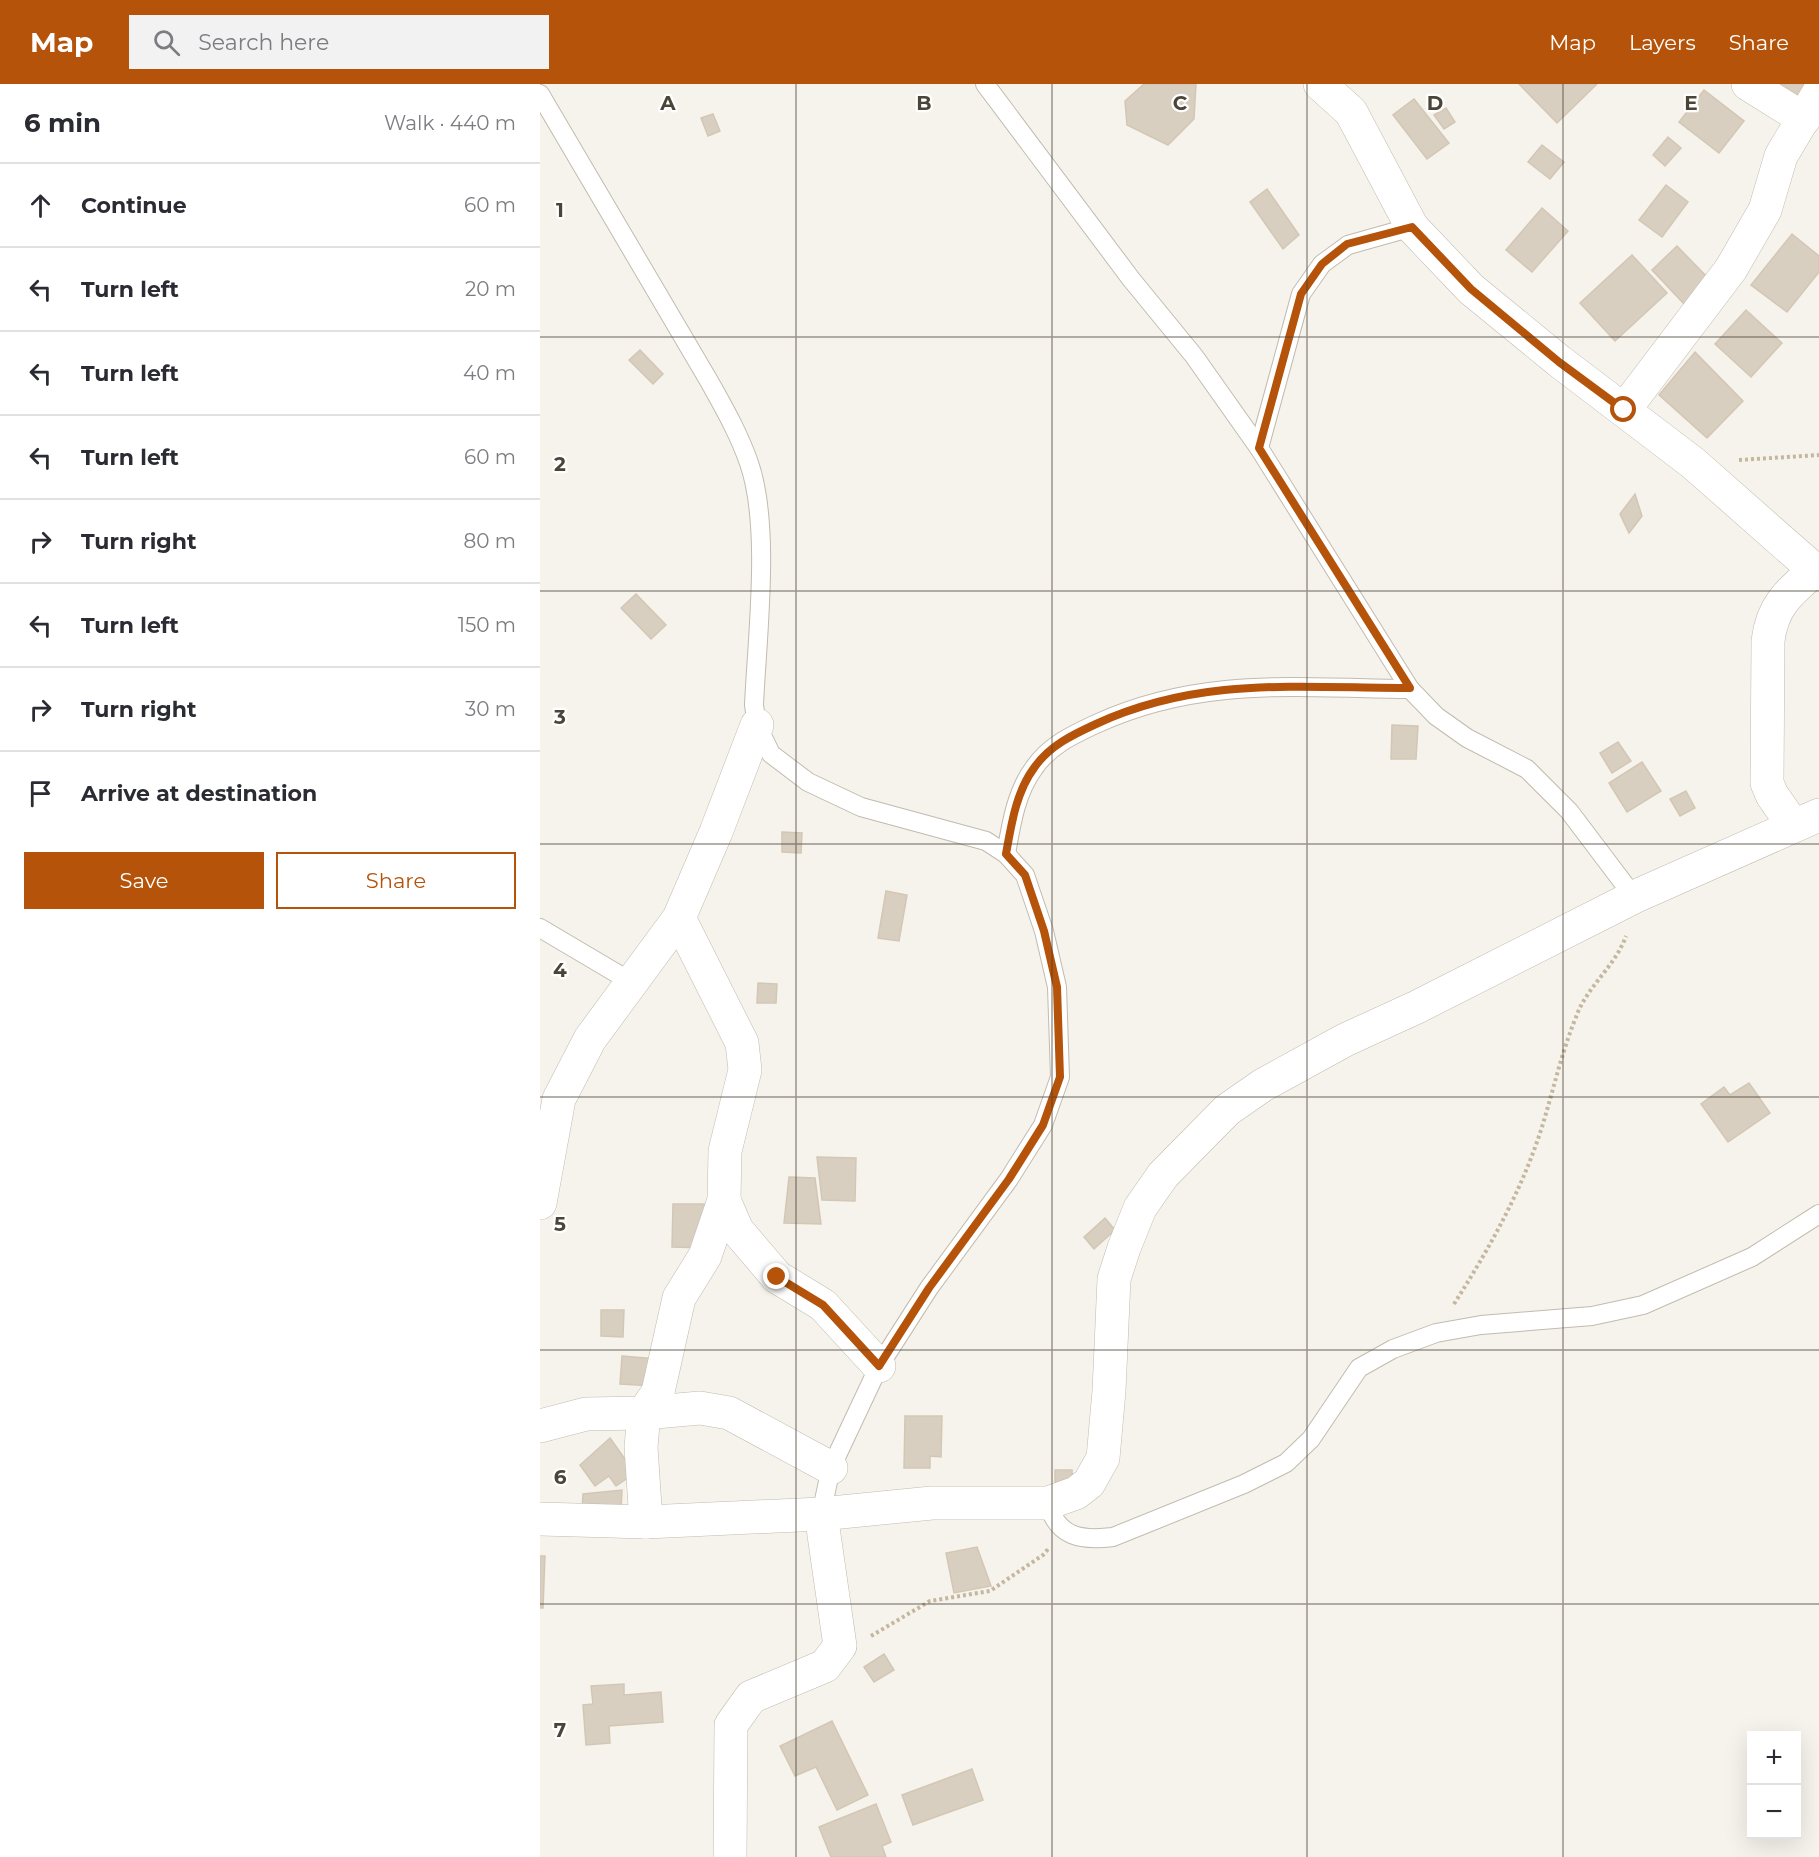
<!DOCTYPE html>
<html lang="en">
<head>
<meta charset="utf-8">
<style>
	body { margin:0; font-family:Montserrat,sans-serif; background:#f2f2f3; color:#2b2b33 }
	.controls { position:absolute; right:18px; bottom:18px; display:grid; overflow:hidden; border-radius:0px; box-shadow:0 6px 24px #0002 }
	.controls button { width:54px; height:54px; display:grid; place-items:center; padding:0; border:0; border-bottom:2px solid #e1e1e2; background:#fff; color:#2b2b33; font:30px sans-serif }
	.stop { position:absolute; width:18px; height:18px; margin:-14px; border:4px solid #b45309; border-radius:50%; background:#fff }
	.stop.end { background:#b45309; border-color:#fff; box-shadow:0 2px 6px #0008 }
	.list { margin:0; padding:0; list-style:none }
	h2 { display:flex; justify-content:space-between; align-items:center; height:78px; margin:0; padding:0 24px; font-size:26px }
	h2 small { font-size:20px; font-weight:400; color:#7c7c81 }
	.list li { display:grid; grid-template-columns:39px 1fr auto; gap:18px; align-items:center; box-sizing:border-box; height:84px; padding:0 24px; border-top:2px solid #e1e1e2 }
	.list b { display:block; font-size:22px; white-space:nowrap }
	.list em { font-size:20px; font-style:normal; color:#7c7c81 }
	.actions { display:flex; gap:12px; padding:18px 24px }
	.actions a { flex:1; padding:14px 0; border:2px solid #b45309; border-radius:0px; text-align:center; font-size:21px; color:#b45309 }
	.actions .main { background:#b45309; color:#fff }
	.icon { flex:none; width:33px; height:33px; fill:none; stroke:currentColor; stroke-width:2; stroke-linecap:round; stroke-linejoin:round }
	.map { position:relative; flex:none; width:1279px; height:1773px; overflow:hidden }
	header { display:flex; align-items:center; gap:36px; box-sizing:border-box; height:84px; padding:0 30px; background:#b45309; color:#fff }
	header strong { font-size:28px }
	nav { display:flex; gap:33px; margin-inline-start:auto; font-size:21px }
	.search { width:420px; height:54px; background:#f2f2f3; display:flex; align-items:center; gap:15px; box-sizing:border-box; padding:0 21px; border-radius:0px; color:#7c7c81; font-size:22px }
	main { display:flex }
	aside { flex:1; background:#fff }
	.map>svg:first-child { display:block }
	.building { fill:#d8cfc1; stroke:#d3c7b4; stroke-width:1.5 }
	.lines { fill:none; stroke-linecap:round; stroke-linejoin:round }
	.lane-casing { stroke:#c2bbae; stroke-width:20 }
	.street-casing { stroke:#c2bbae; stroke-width:34 }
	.path { stroke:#c4b79f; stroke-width:4; stroke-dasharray:3 3; stroke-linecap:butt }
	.lane { stroke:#fff; stroke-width:18 }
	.street { stroke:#fff; stroke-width:33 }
	.route { stroke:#b45309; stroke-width:8 }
	.grid { fill:none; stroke:#4b4439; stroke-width:1.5; stroke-opacity:0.55 }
	.grid-label { font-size:20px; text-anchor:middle; font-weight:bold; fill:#4b4439; stroke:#fff; stroke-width:4.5; stroke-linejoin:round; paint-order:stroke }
</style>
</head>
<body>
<header>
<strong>Map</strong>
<div class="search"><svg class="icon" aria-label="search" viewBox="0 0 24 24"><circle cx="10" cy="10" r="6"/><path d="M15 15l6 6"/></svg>Search here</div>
<nav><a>Map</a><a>Layers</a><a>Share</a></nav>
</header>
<main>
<aside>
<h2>6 min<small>Walk · 440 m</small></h2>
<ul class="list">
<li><svg class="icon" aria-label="ahead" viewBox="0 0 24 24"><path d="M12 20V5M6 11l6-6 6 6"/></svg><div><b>Continue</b></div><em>60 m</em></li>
<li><svg class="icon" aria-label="left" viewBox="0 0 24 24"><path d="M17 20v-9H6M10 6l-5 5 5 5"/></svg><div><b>Turn left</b></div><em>20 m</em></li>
<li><svg class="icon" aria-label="left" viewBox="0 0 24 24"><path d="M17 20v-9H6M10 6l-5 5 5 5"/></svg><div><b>Turn left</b></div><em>40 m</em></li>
<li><svg class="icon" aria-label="left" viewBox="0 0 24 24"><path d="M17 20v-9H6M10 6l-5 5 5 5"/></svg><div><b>Turn left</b></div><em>60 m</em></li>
<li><svg class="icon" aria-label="right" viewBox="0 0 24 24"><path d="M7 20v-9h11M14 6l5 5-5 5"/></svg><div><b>Turn right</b></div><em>80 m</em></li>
<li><svg class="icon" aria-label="left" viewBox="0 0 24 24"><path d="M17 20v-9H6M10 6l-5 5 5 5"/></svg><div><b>Turn left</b></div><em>150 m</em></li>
<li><svg class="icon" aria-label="right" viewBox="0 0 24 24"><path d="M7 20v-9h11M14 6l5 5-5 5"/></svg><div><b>Turn right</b></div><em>30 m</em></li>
<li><svg class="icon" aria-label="arrive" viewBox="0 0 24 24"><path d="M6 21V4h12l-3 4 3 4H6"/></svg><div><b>Arrive at destination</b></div></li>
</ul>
<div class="actions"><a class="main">Save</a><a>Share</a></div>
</aside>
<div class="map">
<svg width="1279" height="1773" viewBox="0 0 1279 1773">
	<rect width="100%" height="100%" fill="#f6f3ec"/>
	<g class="building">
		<path d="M604,0h52l-2,35 -26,26 -41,-20 -2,-24z"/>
		<path d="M979,0h78l-40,39z"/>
		<path d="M1239,0h33l-11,15z"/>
		<path d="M1164,6l40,31 -25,32 -40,-31z"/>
		<path d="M874,15l35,44 -22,16 -34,-44z"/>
		<path d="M906,24l9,14 -11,7 -10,-14z"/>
		<path d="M173,30l7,17 -12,5 -7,-18z"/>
		<path d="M1128,53l13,11 -16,18 -12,-11z"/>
		<path d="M1002,61l22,17 -14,17 -22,-17z"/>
		<path d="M1126,101l22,17 -26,35 -23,-17z"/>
		<path d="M727,105l32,46 -16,14 -33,-47z"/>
		<path d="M1002,124l26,23 -36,41 -26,-22z"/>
		<path d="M1252,150l27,22v16l-32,40 -36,-27z"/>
		<path d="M1137,162l33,34 -26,24 -32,-34z"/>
		<path d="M1092,171l35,38 -52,48 -35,-38z"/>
		<path d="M1206,226l36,33 -31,34 -36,-33z"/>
		<path d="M100,266l23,24 -10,10 -24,-24z"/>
		<path d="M1155,268l48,49 -36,37 -48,-43z"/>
		<path d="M1095,410l7,22 -13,17 -9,-19z"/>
		<path d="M96,510l30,31 -15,14 -30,-31z"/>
		<path d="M852,641l26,1 -2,33h-25z"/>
		<path d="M1078,658l13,19 -19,12 -12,-20z"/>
		<path d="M1102,678l19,29 -34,21 -18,-29z"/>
		<path d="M1146,707l9,17 -15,8 -10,-17z"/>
		<path d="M242,748l20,1 -1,20 -19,-1z"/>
		<path d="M346,807l21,4 -8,46 -21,-3z"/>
		<path d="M218,899l19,1 -1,19h-19z"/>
		<path d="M1209,999l21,30 -42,29 -27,-38 23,-17 6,8z"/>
		<path d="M277,1073l39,1 -1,43 -33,-1z"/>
		<path d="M249,1093l26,1 6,46 -37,-1z"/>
		<path d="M133,1120h35l-2,44 -34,-1z"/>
		<path d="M565,1134l10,12 -21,19 -10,-12z"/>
		<path d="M61,1226h23l-1,27 -22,-1z"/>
		<path d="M82,1272l35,3 -2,27 -35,-2z"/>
		<path d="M365,1332h37l-1,41 -11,-1v12h-26z"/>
		<path d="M70,1354l25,35 -19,13 -7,-10 -14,10 -15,-21z"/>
		<path d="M515,1386h17l1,22 -18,1z"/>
		<path d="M82,1406l-1,20 -39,-1 1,-15z"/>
		<path d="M437,1463l14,39 -37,7 -8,-40z"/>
		<path d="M0,1472h5l-2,52h-3z"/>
		<path d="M344,1570l10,16 -20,12 -10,-15z"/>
		<path d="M84,1600v11l37,-3 2,30 -54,4 1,17 -24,2 -3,-40 10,-1 -2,-18z"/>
		<path d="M292,1637l36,74 -31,15 -21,-43 -21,9 -15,-30z"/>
		<path d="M432,1685l11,31 -70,25 -11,-30z"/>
		<path d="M336,1720l15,38 -9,4 4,11h-55l-12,-30z"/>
	</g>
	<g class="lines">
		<g class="lane-casing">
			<g id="lane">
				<path d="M445,0l146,195 63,77 65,92 151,241 26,27 31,22 60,31 42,42 65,86"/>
				<path d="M0,10l169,287c15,27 30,53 40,82 22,63 8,174 5,242l3,20 14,29 37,28 53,25 125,34 20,13 19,21 19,56 13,56 3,90 -17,48 -34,54 -80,109 -50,78 -48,102 -10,46"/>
				<path d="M719,364l42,-154 21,-30 26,-19 64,-18"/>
				<path d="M466,770c5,-29 10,-62 28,-86 15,-22 38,-33 62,-44 104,-48 203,-36 314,-35"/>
				<path d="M0,844l93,55"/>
				<path d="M508,1419c9,34 33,38 65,34l131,-53 42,-21 25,-24 48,-71 34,-19 43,-16 45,-8 111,-9 51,-11 109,-48 67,-43"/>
			</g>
		</g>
		<g class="street-casing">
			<g id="street">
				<path d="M780,0l31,28 61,115 59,62 88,72 134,102 126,111"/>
				<path d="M1208,0l56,35"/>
				<path d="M1084,326l107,-141 34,-59 16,-54 38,-64"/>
				<path d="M1253,741l-21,-30 -5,-12 1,-142c4,-35 21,-49 47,-71"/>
				<path d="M184,1116l13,30 40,47 46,28 56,61"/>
				<path d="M0,1119l19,-104 31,-60 89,-121 37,-86 41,-107"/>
				<path d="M0,1342l46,-12 58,-1 56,-5 29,5 102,55"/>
				<path d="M0,1435l106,3 175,-8 111,-11h116l28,-10 13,-10 14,-25 6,-67 5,-112 10,-31 16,-40 23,-33 64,-65 36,-25 82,-45 72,-33 217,-110 185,-82"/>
				<path d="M106,1438l-5,-75 3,-34 14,-21 21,-94 26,-42 19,-56 1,-49 20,-81 -3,-27 -63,-125"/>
				<path d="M190,1773l1,-132 20,-28 74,-31 15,-20 -19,-132"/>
			</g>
		</g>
		<g class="path">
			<path d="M1199,376l80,-5"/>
			<path d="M914,1220c35,-55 67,-112 87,-174 12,-38 20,-76 35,-113 11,-31 39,-50 50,-81"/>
			<path d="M331,1552l59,-35 60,-10 53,-36 6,-7"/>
		</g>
		<use href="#lane" class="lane"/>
		<use href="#street" class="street"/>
	</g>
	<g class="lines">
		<path class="route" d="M237,1193l46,28 56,61 50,-78 80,-109 34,-54 17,-48 -3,-90 -13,-56 -19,-56 -19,-21c5,-28 10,-62 28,-86 15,-22 38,-33 62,-44 104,-48 203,-36 314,-36l-151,-240 42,-154 21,-30 25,-20 65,-17 59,62 88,73 65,48"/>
	</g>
	<path class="grid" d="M256,0v1773M512,0v1773M767,0v1773M1023,0v1773M0,253h1279M0,507h1279M0,760h1279M0,1013h1279M0,1266h1279M0,1520h1279"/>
	<g class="grid-label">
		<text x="128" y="26">A</text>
		<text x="384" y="26">B</text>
		<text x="640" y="26">C</text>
		<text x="895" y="26">D</text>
		<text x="1151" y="26">E</text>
		<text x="20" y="133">1</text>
		<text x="20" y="387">2</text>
		<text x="20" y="640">3</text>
		<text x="20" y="893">4</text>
		<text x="20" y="1147">5</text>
		<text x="20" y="1400">6</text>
		<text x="20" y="1653">7</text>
	</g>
</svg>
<div class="controls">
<button>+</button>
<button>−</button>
</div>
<div class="stop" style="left:1084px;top:326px"></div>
<div class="stop end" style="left:237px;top:1193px"></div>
</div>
</main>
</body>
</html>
